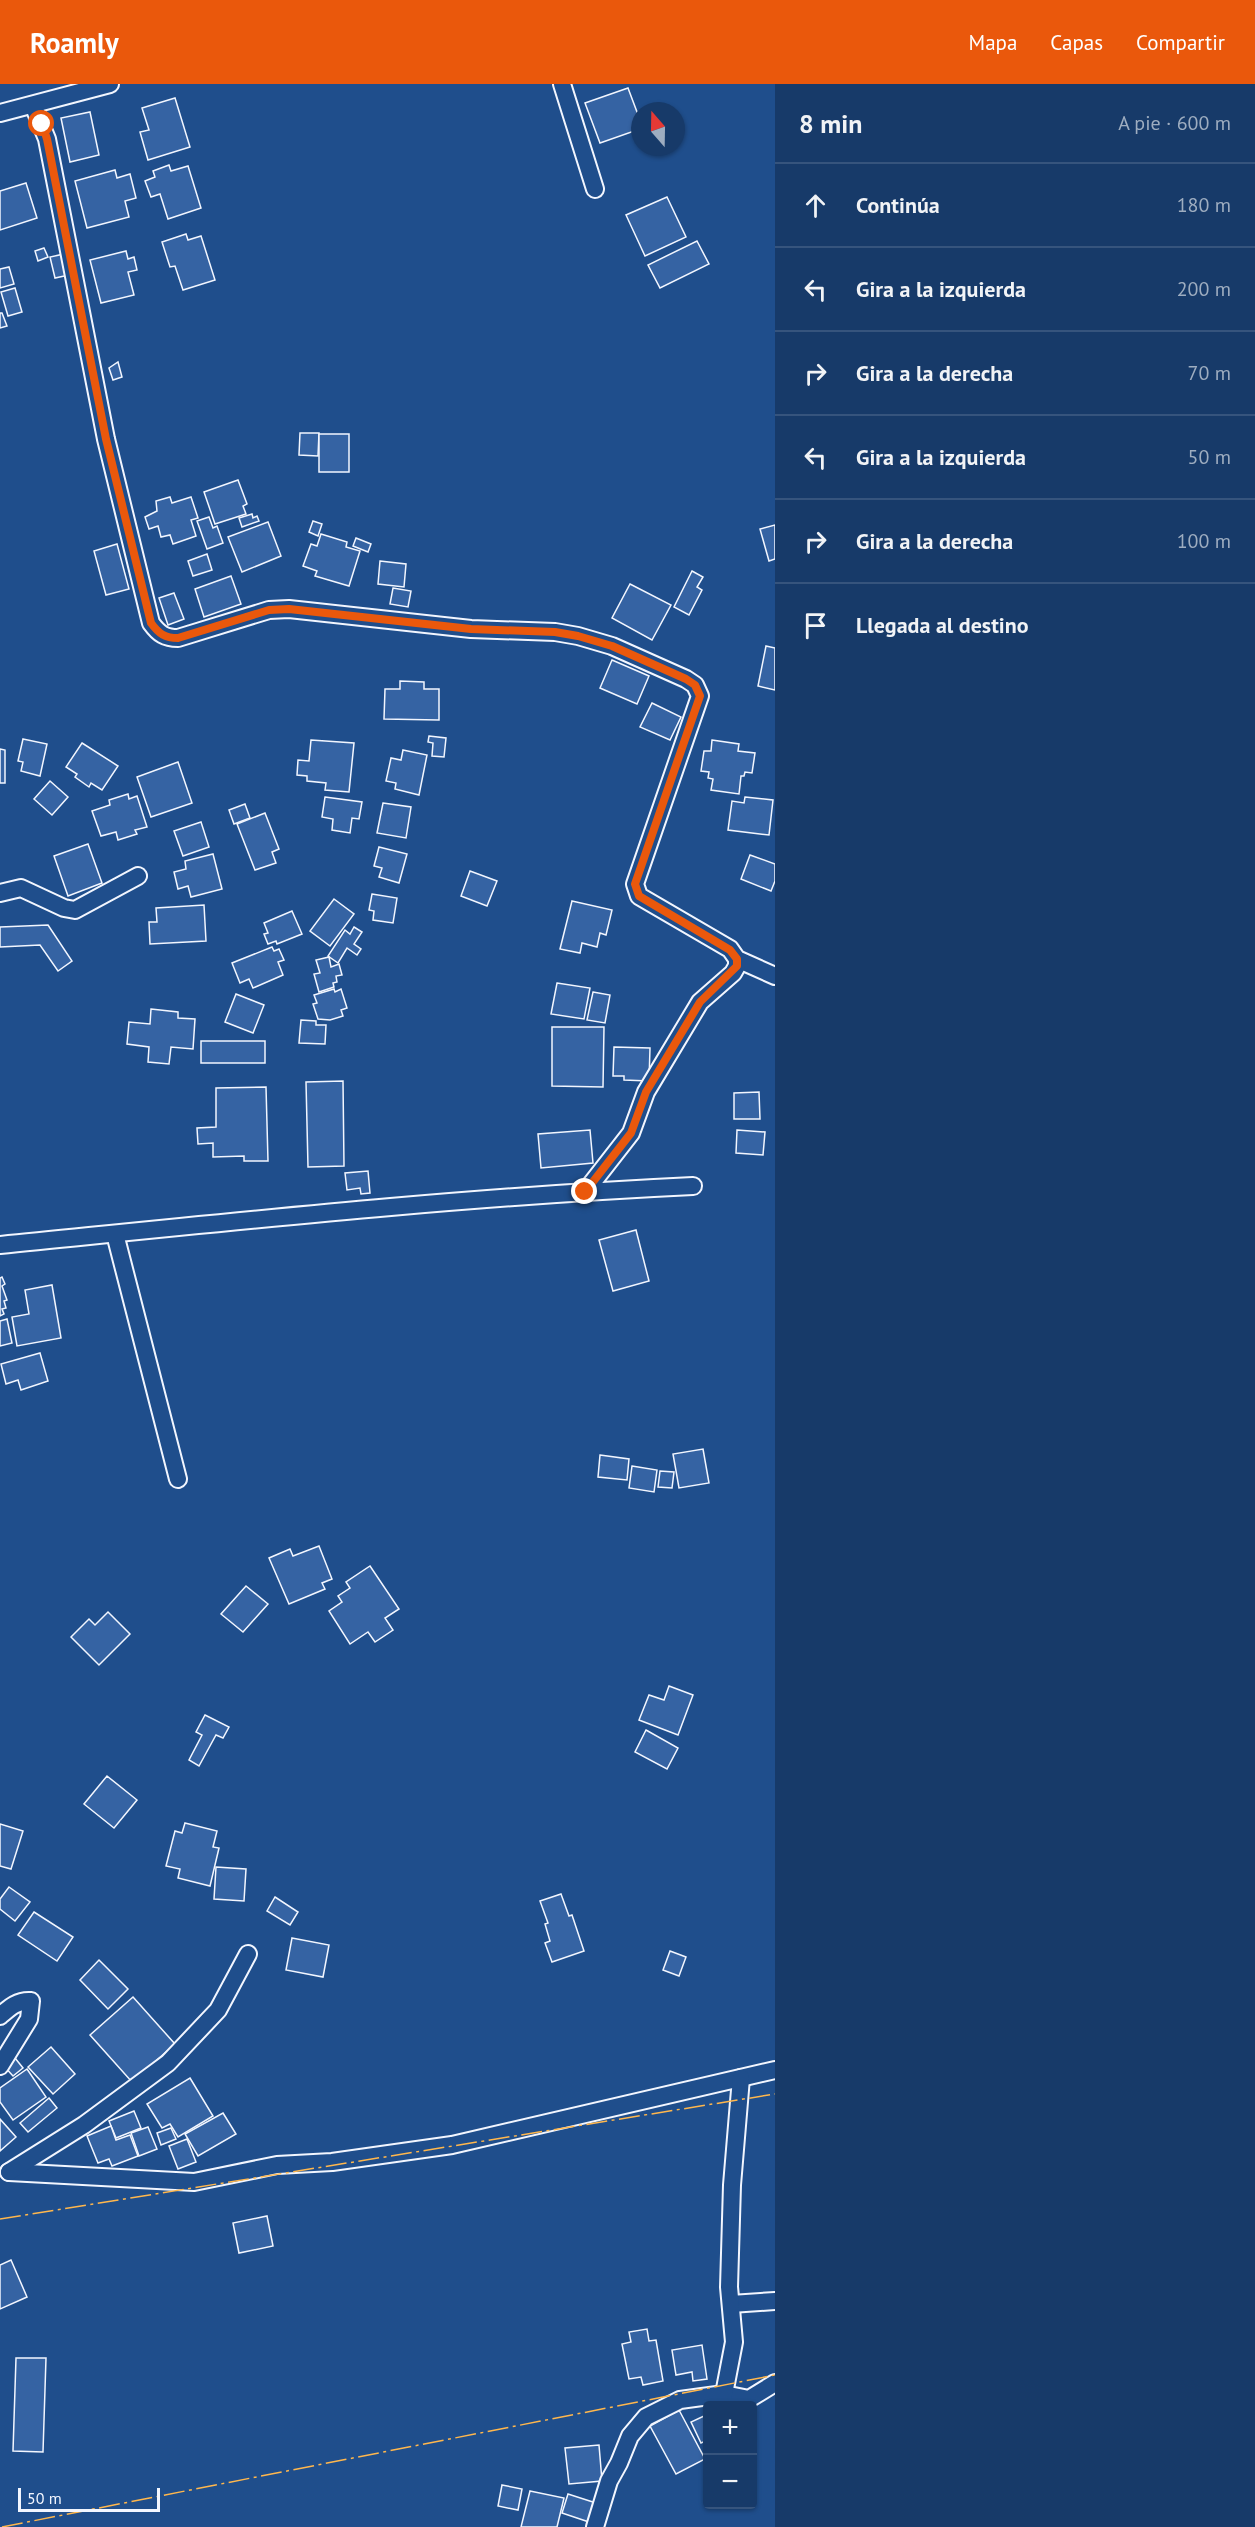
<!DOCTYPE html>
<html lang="es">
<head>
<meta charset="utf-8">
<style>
	body { margin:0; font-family:"PT Sans",sans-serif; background:#20416f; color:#f1f3f6 }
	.controls { position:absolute; right:18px; bottom:18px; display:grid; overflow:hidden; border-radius:6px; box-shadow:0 2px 4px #0004 }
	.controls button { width:54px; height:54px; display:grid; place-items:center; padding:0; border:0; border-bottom:2px solid #36547d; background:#173a69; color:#f1f3f6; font:30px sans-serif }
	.compass { position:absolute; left:631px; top:18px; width:54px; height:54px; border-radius:50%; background:#173a69; box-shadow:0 2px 4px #0004; rotate:340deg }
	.scale { position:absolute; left:18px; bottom:15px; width:142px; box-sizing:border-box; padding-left:6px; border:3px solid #f2f6ff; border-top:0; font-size:16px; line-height:21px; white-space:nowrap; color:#f2f6ff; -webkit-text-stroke:4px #1f4e8c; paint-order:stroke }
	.stop { position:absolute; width:18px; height:18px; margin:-14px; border:4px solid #ea580c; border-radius:50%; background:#fff }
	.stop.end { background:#ea580c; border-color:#fff; box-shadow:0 2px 6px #0008 }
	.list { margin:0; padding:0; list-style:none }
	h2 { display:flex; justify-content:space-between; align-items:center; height:78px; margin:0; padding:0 24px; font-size:26px }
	h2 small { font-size:20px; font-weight:400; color:#9eadc0 }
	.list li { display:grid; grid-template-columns:39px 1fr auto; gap:18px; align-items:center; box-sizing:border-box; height:84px; padding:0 24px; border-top:2px solid #36547d }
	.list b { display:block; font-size:22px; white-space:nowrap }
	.list em { font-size:20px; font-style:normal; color:#9eadc0 }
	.icon { flex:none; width:33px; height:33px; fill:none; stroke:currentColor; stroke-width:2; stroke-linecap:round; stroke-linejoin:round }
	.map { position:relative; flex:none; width:775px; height:2443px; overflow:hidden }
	header { display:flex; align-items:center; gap:36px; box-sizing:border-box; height:84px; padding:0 30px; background:#ea580c; color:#fff }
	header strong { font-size:28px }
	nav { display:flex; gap:33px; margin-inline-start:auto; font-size:21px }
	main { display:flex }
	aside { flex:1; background:#173a69 }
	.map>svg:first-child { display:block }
	.building { fill:#3563a3; stroke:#f2f6ff; stroke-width:1.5 }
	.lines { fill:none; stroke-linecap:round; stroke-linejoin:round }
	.street-casing { stroke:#f2f6ff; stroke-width:20 }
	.street { stroke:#1f4e8c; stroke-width:16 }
	.power { stroke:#ffb74d; stroke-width:1.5; stroke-dasharray:21 4.5 3 4.5; stroke-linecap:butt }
	.route { stroke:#ea580c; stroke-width:8 }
</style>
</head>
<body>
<header>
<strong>Roamly</strong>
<nav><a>Mapa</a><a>Capas</a><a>Compartir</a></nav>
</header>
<main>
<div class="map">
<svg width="775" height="2443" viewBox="0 0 775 2443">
	<rect width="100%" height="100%" fill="#1f4e8c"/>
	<g class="building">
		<path d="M628,4l12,32v9l-40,14 -15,-40z"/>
		<path d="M175,14l15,49 -42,13 -8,-28 9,-2 -7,-22z"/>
		<path d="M90,28l9,43 -29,7 -9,-44z"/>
		<path d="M169,81l2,6 17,-5 13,42 -33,11 -8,-25 -9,3 -6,-16 10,-4 -2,-6z"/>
		<path d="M115,86l2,8 13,-4 6,24 -11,3 4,16 -42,11 -12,-47z"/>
		<path d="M26,99l11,35 -37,12v-39z"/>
		<path d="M667,113l19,40 -41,19 -19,-41z"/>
		<path d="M186,150l2,6 13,-4 14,44 -32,10 -8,-24 -5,1 -8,-25z"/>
		<path d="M697,157l12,23 -49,24 -12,-23z"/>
		<path d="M44,164l4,9 -10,4 -3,-10z"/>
		<path d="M126,167l2,8 6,-2 3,13 -9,2 6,23 -33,8 -11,-43z"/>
		<path d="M64,170l5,21 -14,3 -5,-21z"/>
		<path d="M9,183l5,17 -14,4v-19z"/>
		<path d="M15,204l7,24 -14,4 -7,-24z"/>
		<path d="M0,229h2l5,13 -7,2z"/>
		<path d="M118,278l4,15 -9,3 -4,-12z"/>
		<path d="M300,349h19l-1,23 -19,-1z"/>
		<rect x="319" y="350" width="30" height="38"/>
		<path d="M238,396l9,24 -4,2 3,8 -31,10 -11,-32z"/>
		<path d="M170,413l2,6 19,-6 7,21 -7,2 5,16 -23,8 -3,-9 -9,2 -3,-11 -9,3 -4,-12 12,-6 -1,-10z"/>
		<path d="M252,430l1,4 4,-2 2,5 -17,6 -3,-9z"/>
		<path d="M209,433l4,11 4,-2 6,17 -16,6 -10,-28z"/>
		<path d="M313,437l9,3 -4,12 -9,-4z"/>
		<path d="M268,438l13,34 -39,16 -14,-35z"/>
		<path d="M775,441v34l-6,2 -9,-32z"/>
		<path d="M321,450l26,8 -1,5 14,4 -11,35 -34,-10 2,-5 -14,-5 8,-22 6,2z"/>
		<path d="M356,454l15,6 -3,8 -15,-6z"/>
		<path d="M117,460l12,45 -23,6 -12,-44z"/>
		<path d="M207,470l5,16 -19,6 -5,-15z"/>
		<path d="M380,477l26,3 -2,23 -26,-3z"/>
		<path d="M692,487l11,6 -6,10 5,3 -13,25 -15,-8z"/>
		<path d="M231,492l10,28 -37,13 -9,-28z"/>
		<path d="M630,500l41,21 -19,35 -40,-22z"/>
		<path d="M393,504l18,3 -3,16 -18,-3z"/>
		<path d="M174,509l10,26 -16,6 -9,-27z"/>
		<path d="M766,562l9,2v42l-17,-4z"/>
		<path d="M612,576l37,16 -12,28 -37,-16z"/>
		<path d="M400,597l24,1v7h15v31l-55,-1 1,-30h15z"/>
		<path d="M652,619l29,14 -11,23 -30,-13z"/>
		<path d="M429,652l17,2 -2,19 -12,-1 1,-13 -5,-1z"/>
		<path d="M23,655l24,5 -7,32 -19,-5 2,-9 -5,-1z"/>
		<path d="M311,656l43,3 -5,49 -24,-2 1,-7 -19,-2v-5l-10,-1 1,-15 11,1z"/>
		<path d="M712,656l27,4 -1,7 17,2 -3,20 -7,-1 -1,4h-3l-2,18 -28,-4 2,-11 -5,-1 1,-6 -8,-1 3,-20h7z"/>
		<path d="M82,659l36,23 -16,24 -11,-7 -2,4 -14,-10 2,-3 -11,-7z"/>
		<path d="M0,665l5,1v33h-5z"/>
		<path d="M403,666l24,5 -8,40 -24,-6 1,-6 -10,-2 5,-23 10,2z"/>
		<path d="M178,678l14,41 -41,14 -14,-40z"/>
		<path d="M50,697l18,16 -16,18 -18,-16z"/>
		<path d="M128,710l1,5 8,-3 10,31 -12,3 2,4 -19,6 -2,-8 -15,4 -9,-25 18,-6 -1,-5z"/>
		<path d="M325,713l37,5 -3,17 -7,-1 -2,15 -18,-3 1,-11 -11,-2z"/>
		<path d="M745,713l28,3 -4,35 -41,-5 4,-29 12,2z"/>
		<path d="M383,719l28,4 -5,31 -29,-5z"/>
		<path d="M245,720l5,14 -16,6 -5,-14z"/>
		<path d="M265,729l14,36 -7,3 4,11 -21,7 -18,-46z"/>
		<path d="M201,738l8,25 -26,9 -9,-25z"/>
		<path d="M88,760l14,39 -34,13 -14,-40z"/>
		<path d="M379,763l28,7 -8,29 -20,-6 3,-9 -8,-2z"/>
		<path d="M213,770l9,35 -31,8 -3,-11 -10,3 -4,-17 12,-3 -1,-8z"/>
		<path d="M750,771l25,9v17l-4,10 -30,-12z"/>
		<path d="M470,787l27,10 -10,25 -26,-10z"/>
		<path d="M372,810l25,4 -4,25 -20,-3 1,-9 -5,-1z"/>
		<path d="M334,815l20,15 -24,32 -20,-15z"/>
		<path d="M572,817l40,9 -6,25 -6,-2 -3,14 -15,-4 -2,10 -20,-4z"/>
		<path d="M204,821l2,36 -56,3 -1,-22h8l-1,-14z"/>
		<path d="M292,827l10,23 -25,10 -1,-3 -8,3 -4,-10 4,-1 -4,-10z"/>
		<path d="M48,841l24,36 -14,10 -18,-26 -40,2v-20z"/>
		<path d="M354,843l8,5 -8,12 7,5 -4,6 -10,-7 -9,15 -10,-7 17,-26 5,4z"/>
		<path d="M272,863l2,4 5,-2 5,11 -6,2 5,13 -30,13 -4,-9 -9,4 -8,-20z"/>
		<path d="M329,873l2,10 8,-3 3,11 -6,1 1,6 -4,1 1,4 -15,5 -5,-18 6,-1 -4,-13z"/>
		<path d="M557,899l33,5 -6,31 -33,-5z"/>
		<path d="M334,905l1,3 6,-3 6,19 -6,2 2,6 -13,4 -12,-1 -5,-15 4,-1 -3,-8z"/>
		<path d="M593,908l17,3 -5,28 -18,-3z"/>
		<path d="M236,910l28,11 -11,28 -28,-11z"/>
		<path d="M151,925l27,3v6l17,1 -2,30 -22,-2 -2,17 -21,-2 1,-15 -22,-3 2,-22 21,2z"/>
		<path d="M301,936l15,1v4h10l-1,19 -26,-1z"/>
		<path d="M552,943h52l-1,60 -51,-1z"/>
		<rect x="201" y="957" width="64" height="22"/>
		<path d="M614,963l36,1 -1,33 -25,-1v-4h-11z"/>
		<path d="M343,997l1,85 -36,1 -2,-85z"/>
		<path d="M266,1003l2,74h-24v-5l-31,1v-14l-15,1 -1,-16 19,-1v-39z"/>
		<path d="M759,1008l1,27h-26v-26z"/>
		<path d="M590,1046l3,33 -52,5 -3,-34z"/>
		<path d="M737,1046l28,2 -2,23 -27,-2z"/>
		<path d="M368,1087l2,22 -9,1 -1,-6 -13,2 -2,-17z"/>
		<path d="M636,1146l13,51 -36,10 -14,-51z"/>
		<path d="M2,1193l3,7 -3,2 5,14 -3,1 2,7 -4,1 2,5 -4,2v-38z"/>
		<path d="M52,1201l9,53 -44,8 -5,-29 17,-3 -4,-24z"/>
		<path d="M7,1235l5,24 -12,3v-25z"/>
		<path d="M40,1269l8,28 -27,9 -3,-10 -12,4 -5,-20z"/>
		<path d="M703,1365l6,34 -30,5 -6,-34z"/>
		<path d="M600,1371l29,4 -2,21 -29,-3z"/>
		<path d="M632,1382l25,4 -3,22 -25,-4z"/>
		<path d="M660,1387l14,1 -2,16 -14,-1z"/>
		<path d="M319,1462l13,33 -10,4 3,6 -36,15 -20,-46 21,-9 3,7z"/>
		<path d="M370,1482l29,43 -14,9 8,12 -18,12 -7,-10 -18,12 -21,-33 13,-9 -4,-6 12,-8 -4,-6z"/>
		<path d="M246,1502l22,18 -25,28 -22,-18z"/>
		<path d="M108,1528l22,22 -31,31 -28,-28 18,-18 6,6z"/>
		<path d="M669,1602l24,9 -15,40 -39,-15 10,-25 15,5z"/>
		<path d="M205,1631l24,12 -6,11 -7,-3 -17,31 -10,-6 13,-25 -6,-3z"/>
		<path d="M646,1646l32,18 -11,21 -32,-17z"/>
		<path d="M107,1692l30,24 -23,28 -30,-24z"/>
		<path d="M185,1739l32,8 -4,16 6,1 -9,38 -32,-8 2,-9 -14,-3 9,-35 7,2z"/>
		<path d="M0,1740l23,7 -12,38 -11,-3z"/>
		<path d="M216,1783l30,2 -2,32 -30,-2z"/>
		<path d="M9,1803l21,15 -15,19 -15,-12v-10z"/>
		<path d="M561,1810l8,22 3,-1 12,36 -32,11 -7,-19 5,-2 -5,-17 3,-1 -8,-22z"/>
		<path d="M275,1813l23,15 -8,13 -23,-14z"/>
		<path d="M34,1828l39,25 -16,24 -39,-26z"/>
		<path d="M292,1854l37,7 -6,32 -37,-7z"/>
		<path d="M670,1867l16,6 -7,19 -16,-6z"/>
		<path d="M99,1876l29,29 -20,20 -28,-29z"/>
		<path d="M133,1913l42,47 -43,38 -42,-47z"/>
		<path d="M51,1963l24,27 -22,20 -25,-27z"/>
		<path d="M15,1974l8,10 -10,8 -9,-10z"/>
		<path d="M27,1985l19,28 -33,23 -13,-18v-14z"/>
		<path d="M190,1994l23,38 -35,21 -8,-13 -8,4 -15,-24z"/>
		<path d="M49,2014l8,10 -29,24 -8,-9z"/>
		<path d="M134,2027l7,17 -25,10 -7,-17z"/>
		<path d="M223,2029l13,21 -38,22 -13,-22z"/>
		<path d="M0,2035l16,18 -16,14z"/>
		<path d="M111,2042l5,14 14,-5 8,21 -26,10 -3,-7 -11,4 -11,-27z"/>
		<path d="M148,2043l9,22 -18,7 -8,-23z"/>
		<path d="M171,2044l5,11 -15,6 -4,-12z"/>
		<path d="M187,2055l9,23 -18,7 -9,-23z"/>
		<path d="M267,2132l6,30 -34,7 -6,-30z"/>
		<path d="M11,2176l16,37 -27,12v-44z"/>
		<path d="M647,2245l2,12 7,-1 7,41 -20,4 -2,-8 -12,2 -7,-35 9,-2 -2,-10z"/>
		<path d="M702,2261l5,34 -14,2 -1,-9 -16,3 -4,-25z"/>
		<path d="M16,2274h30l-3,94 -30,-1z"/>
		<path d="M679,2326l26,49 -29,15 -26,-48z"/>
		<path d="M704,2332l4,6v18l-7,3 -10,-21z"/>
		<path d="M599,2361l3,36 -33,3 -4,-36z"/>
		<path d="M502,2401l20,4 -4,21 -20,-4z"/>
		<path d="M530,2407l34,7 -7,29h-36z"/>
		<path d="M568,2410l28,9 -7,19 -27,-9z"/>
	</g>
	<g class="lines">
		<g class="street-casing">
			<g id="street">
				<path d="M562,0l33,105"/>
				<path d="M33,21l14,34 59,300 45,184c8,11 14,15 27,15l91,-28 20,-1 182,20 84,3 23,4 34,10 74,33 9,6 5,11 -65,188 4,12 91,53 7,10 38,17"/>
				<path d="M0,29l110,-29"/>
				<path d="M0,809l21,-5 43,20 11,2 63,-34"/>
				<path d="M585,1108l46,-59 15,-41 54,-90 33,-29 4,-7v-7"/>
				<path d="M115,1150l63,245"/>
				<path d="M0,1161c231,-23 461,-48 693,-59"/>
				<path d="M0,1932c9,-8 17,-16 31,-15l-2,18 -29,47"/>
				<path d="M9,2088l185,10 83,-17 55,-3 120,-17 323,-75"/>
				<path d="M9,2088l75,-47 84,-62 50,-53 30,-56"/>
				<path d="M731,2220l44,-3"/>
				<path d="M724,2310l25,5 26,-16"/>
				<path d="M595,2443l14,-46 10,-18 11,-27 16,-19 34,-17 44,-6 10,-52 -5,-55 3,-102 9,-107"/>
			</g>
		</g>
		<use href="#street" class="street"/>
		<g class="power">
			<path d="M0,2135l775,-125"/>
			<path d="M2,2443l773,-152"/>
		</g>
	</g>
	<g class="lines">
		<path class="route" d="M42,40l5,15 59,300 45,184c8,11 14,15 27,15l91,-28 20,-1 182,20 84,3 23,4 34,10 74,33 9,6 5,11 -65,188 4,12 91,54 7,9v7l-37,36 -54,90 -15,41 -46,59"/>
	</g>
</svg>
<div class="controls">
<button>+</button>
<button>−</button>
</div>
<svg class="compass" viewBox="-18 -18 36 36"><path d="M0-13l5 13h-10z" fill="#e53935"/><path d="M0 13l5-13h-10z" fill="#9eadc0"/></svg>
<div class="scale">50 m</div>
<div class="stop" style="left:42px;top:40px"></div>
<div class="stop end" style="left:585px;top:1108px"></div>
</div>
<aside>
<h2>8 min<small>A pie · 600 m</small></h2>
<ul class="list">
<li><svg class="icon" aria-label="ahead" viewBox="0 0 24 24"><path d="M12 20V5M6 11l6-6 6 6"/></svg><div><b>Continúa</b></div><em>180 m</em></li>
<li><svg class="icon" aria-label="left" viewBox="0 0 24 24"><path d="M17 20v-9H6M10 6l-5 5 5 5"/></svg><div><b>Gira a la izquierda</b></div><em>200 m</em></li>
<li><svg class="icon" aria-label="right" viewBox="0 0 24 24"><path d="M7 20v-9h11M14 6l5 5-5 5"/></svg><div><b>Gira a la derecha</b></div><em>70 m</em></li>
<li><svg class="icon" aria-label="left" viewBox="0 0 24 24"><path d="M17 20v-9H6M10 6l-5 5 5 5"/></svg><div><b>Gira a la izquierda</b></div><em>50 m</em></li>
<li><svg class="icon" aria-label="right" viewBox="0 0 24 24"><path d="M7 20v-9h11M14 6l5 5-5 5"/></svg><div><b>Gira a la derecha</b></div><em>100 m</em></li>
<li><svg class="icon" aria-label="arrive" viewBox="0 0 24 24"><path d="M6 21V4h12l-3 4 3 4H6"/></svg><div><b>Llegada al destino</b></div></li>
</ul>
</aside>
</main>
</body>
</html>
